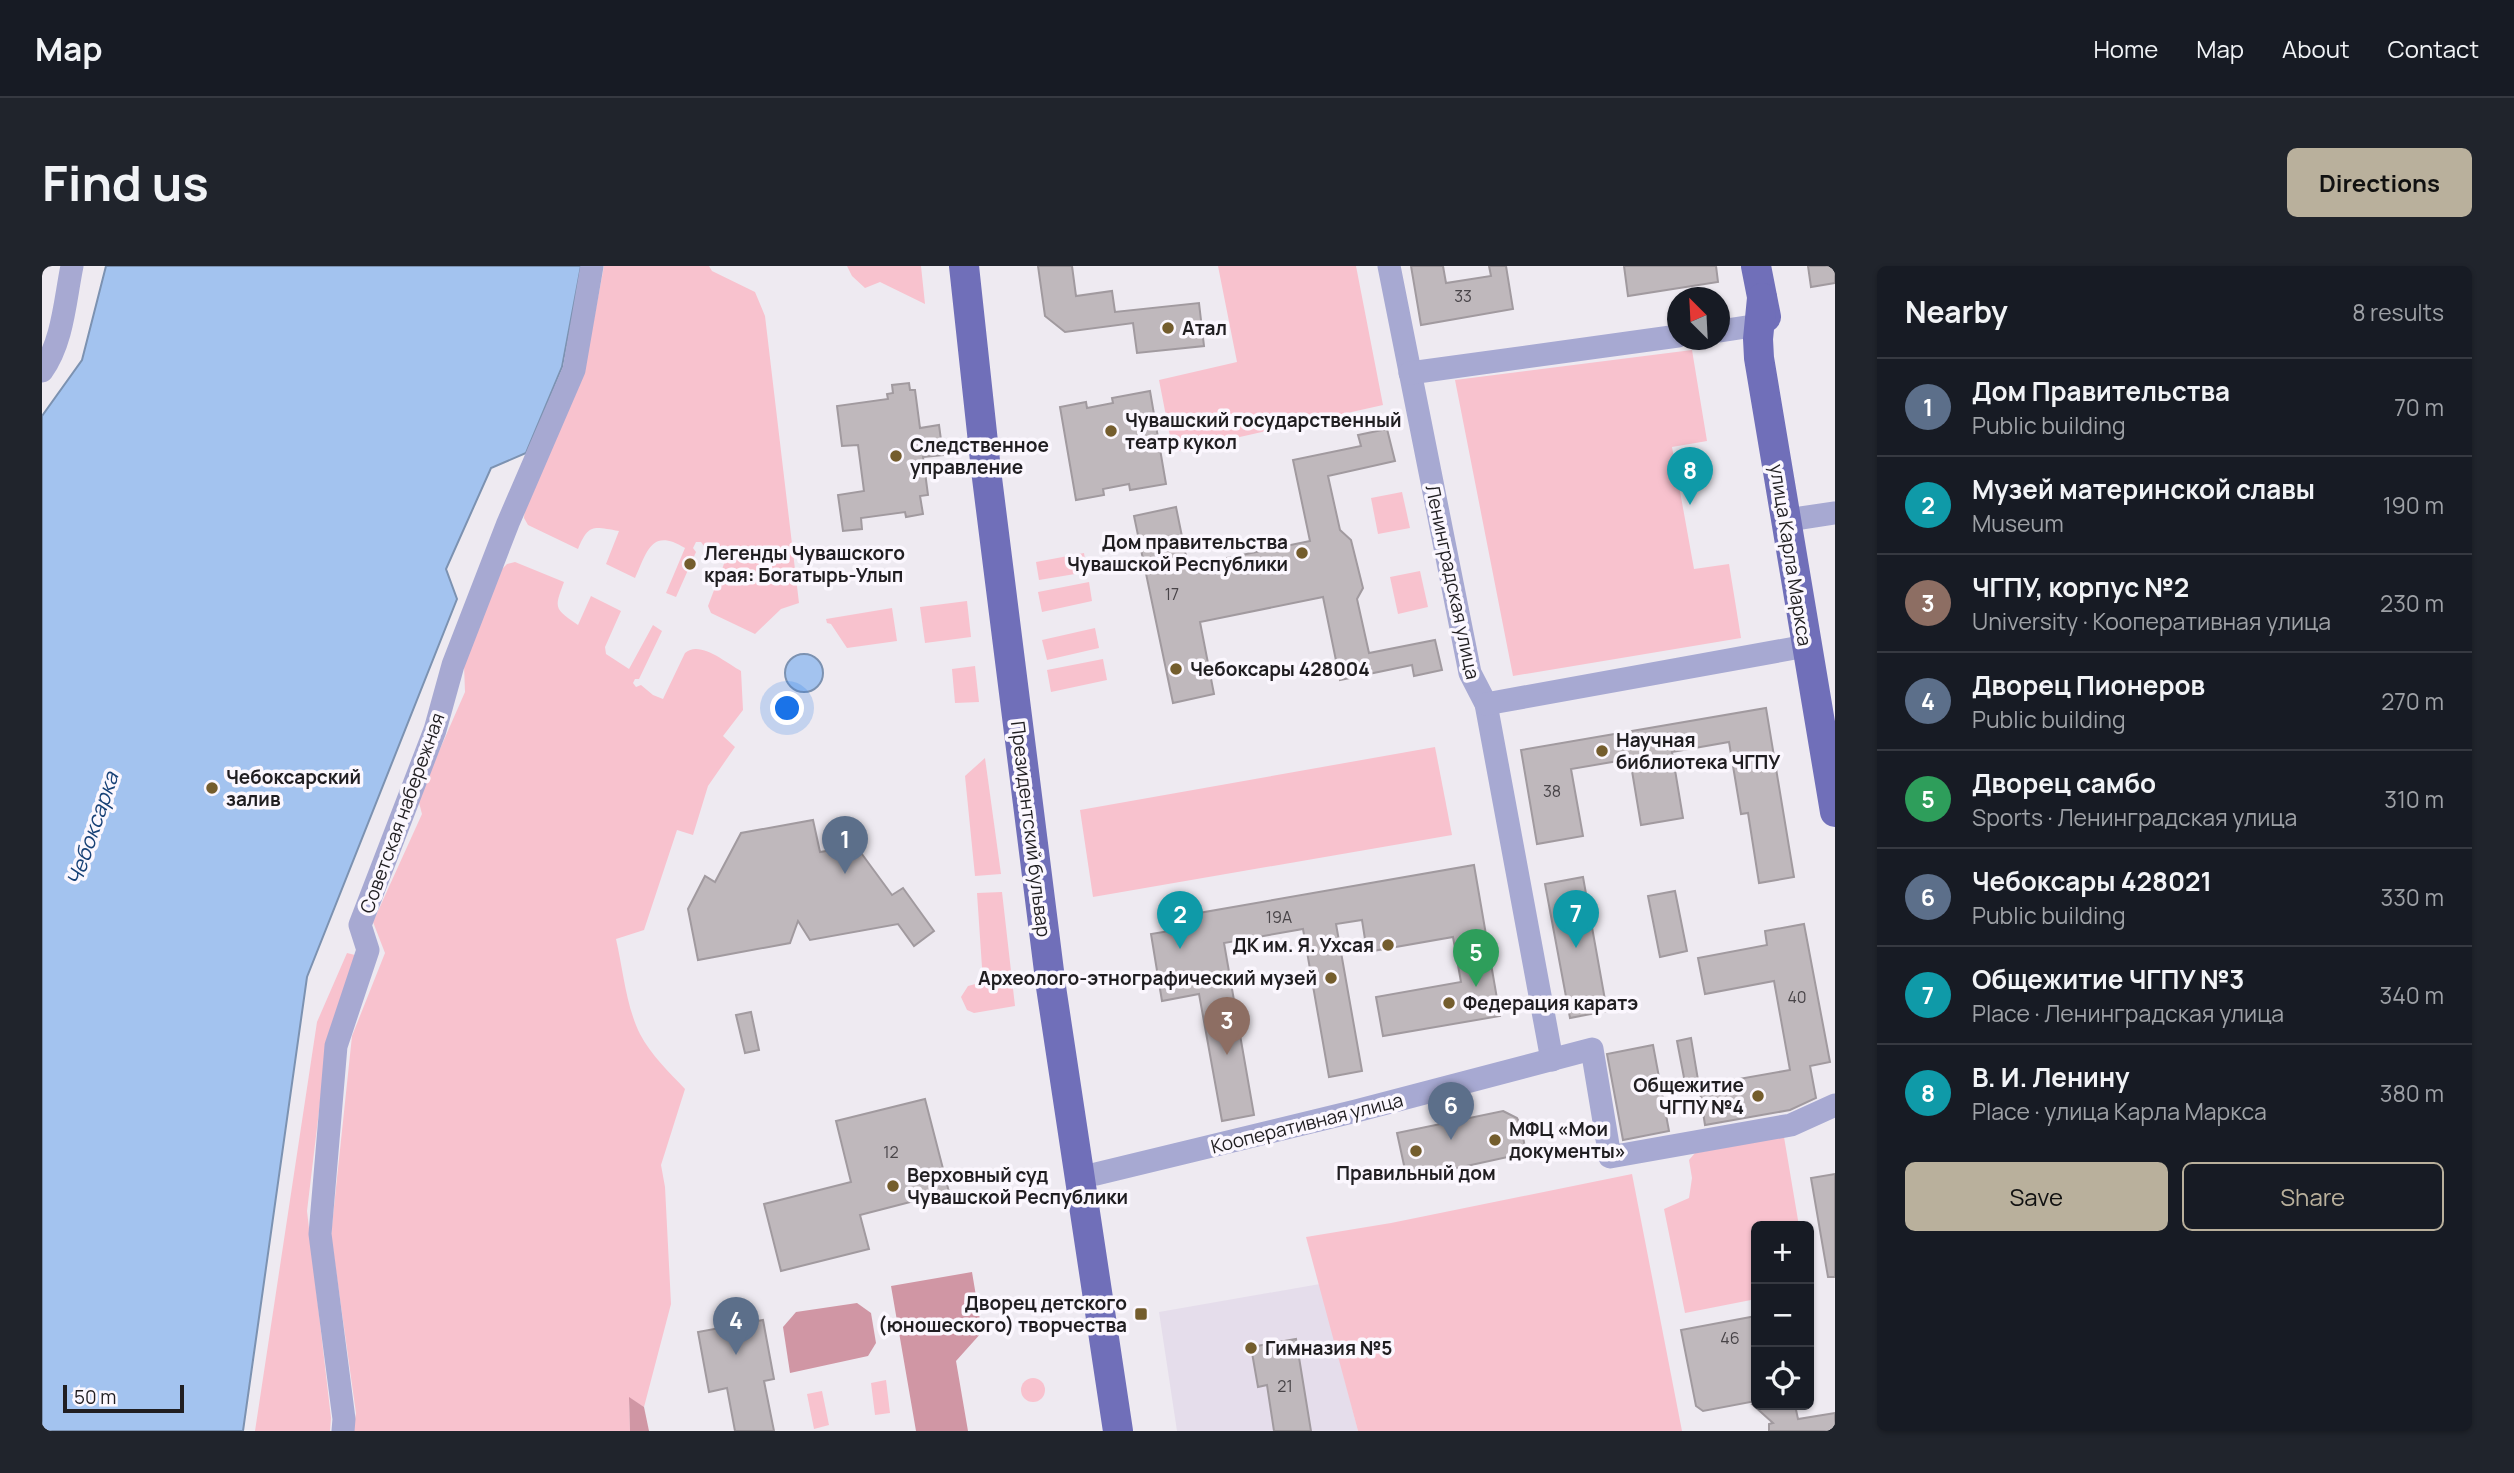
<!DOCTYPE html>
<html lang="en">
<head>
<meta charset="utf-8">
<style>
	body { margin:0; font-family:Manrope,sans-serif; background:#20242c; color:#f1f3f6 }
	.controls { position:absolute; right:21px; bottom:21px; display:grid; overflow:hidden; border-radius:10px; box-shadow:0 2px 5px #0004 }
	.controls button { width:63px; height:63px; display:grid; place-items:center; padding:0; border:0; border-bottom:2px solid #363941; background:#171b24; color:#f1f3f6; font:35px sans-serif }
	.compass { position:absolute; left:1625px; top:21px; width:63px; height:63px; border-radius:50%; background:#171b24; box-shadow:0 2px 5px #0004; rotate:336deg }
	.scale { position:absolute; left:21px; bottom:18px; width:121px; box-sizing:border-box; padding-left:7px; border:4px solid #201e21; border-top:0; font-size:19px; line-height:24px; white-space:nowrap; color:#201e21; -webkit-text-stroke:5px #fbf7fe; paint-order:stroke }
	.you { position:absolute; left:746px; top:443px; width:24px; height:24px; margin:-18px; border:5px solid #fff; border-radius:50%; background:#1a73e8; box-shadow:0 0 0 10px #1a73e833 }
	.badge { display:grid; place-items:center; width:46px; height:46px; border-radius:50%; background:#b9b09c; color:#fff; font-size:23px; font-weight:700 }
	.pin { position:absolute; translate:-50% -58px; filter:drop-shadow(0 2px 4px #0008) }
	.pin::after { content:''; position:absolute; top:37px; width:24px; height:21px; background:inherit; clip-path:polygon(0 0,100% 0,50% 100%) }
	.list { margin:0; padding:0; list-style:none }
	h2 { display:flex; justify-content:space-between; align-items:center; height:91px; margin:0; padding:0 28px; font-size:30px }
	h2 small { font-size:23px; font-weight:400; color:#9ea1a6 }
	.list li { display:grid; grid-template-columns:46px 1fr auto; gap:21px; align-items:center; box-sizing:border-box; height:98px; padding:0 28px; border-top:2px solid #363941 }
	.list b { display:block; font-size:26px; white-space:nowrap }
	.list p { margin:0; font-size:23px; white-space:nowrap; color:#9ea1a6 }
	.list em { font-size:23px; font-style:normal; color:#9ea1a6 }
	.actions { display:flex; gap:14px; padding:21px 28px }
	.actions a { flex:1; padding:16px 0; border:2px solid #b9b09c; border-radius:10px; text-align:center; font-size:24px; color:#b9b09c }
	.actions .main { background:#b9b09c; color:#111 }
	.icon { flex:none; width:38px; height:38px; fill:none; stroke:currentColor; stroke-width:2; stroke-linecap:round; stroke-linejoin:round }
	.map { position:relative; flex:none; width:1793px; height:1165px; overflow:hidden; border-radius:10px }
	header { display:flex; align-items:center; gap:42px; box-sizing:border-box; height:98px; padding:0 35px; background:#171b24; border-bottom:2px solid #363941 }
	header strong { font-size:33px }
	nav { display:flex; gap:38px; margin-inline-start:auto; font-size:24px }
	.intro { display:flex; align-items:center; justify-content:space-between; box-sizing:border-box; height:168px; padding:0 42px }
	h1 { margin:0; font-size:49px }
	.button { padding:18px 32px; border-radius:10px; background:#b9b09c; color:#111; font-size:24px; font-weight:700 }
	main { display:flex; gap:42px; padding:0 42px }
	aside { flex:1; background:#171b24; border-radius:10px; box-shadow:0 2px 5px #0004 }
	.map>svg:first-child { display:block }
	.built { fill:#e5ddeb }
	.green { fill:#f8c2ce }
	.forest { fill:#d096a4 }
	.water { fill:#a3c3ef; stroke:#7c92b1; stroke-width:2 }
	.building { fill:#bfb8bc; stroke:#a19a9f; stroke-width:2 }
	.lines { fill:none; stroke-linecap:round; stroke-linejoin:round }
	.minor { stroke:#a7a9d2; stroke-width:23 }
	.major { stroke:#706fb9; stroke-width:30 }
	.poi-dot { fill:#745d2d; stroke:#fbf7fe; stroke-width:2.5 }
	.labels { text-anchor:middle; stroke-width:7; stroke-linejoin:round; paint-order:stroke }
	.number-label { font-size:16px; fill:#484448 }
	.poi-label { font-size:19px; font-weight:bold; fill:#201e21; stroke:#fbf7fe; text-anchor:start }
	.street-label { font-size:19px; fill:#201e21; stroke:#fbf7fe }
	.water-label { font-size:21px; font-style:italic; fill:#174176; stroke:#fbf7fe }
</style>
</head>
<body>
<header>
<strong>Map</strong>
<nav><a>Home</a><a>Map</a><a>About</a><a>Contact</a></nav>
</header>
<div class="intro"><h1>Find us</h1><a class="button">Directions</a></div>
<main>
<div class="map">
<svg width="1793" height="1165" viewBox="0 0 1793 1165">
	<rect width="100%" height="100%" fill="#eeeaf1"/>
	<path class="built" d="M1278,1018l38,147h-181l-18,-119z"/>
	<g class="green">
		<path d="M562,0h105l3,5 43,21 10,24 34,287 -18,6 -26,25 -44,-21 -3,-7 22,-58 -26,-2 -3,-4h-5l-3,6 3,4 -20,45 -10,-4 19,-45c-34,-21 -38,4 -50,30l-29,-14 13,-33c-26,-4 -30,-8 -41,18l-50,-24 -4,-7 1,-12 59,-135z"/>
		<path d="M805,0h74l4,38 -45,-22 -15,6 -13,-12z"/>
		<path d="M1176,0h138l27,139 -210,47 -14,-72 78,-18z"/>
		<path d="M1650,84l15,91 -35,6 22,122 35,-5 12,74 -228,38 -58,-296z"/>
		<path d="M1360,226l8,36 -32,6 -7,-36z"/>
		<path d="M1042,287l3,19 -48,8 -3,-18z"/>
		<path d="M473,296l49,20c-10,27 -10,26 14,43l13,-29 30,15 -16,36 1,7 23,15 24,-44 9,6 -23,48h-4l-2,4 3,4 5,-2 12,10 10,4 22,-46c15,-13 41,10 56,18l2,39 -20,26 12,11 -27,39 -15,49 -16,-5 -33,100 -28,9c7,30 10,67 24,95 11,21 29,38 45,55l-24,76 4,22 6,117 -27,103 -15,-9 1,33h-277l3,-18 -25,-178 21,-199 33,-83 -12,-31 49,-108 -4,-15 47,-107 -1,-27 37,-95 6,-6z"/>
		<path d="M1378,305l8,36 -30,7 -8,-37z"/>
		<path d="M1047,316l3,19 -50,11 -4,-20z"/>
		<path d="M925,335l4,36 -46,6 -5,-36z"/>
		<path d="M850,342l5,33 -50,7 -16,-24 -4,-1 -1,-4z"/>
		<path d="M1053,362l4,20 -52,12 -5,-20z"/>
		<path d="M1061,393l4,21 -56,12 -4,-22z"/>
		<path d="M933,400l4,36 -24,1 -3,-34z"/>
		<path d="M1393,481l17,88 -359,62 -13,-87z"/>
		<path d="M943,492l16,116 -26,2 -10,-100z"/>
		<path d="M960,626l13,114 -41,7 -7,-3 -6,-13 7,-11 15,-4 -6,-89z"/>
		<path d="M305,687l8,2 -27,81 -21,175 24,207 -1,13h-75l62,-409z"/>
		<path d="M1742,871l15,89h-43v73l-71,14 -21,-104 25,-11 3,-20 -3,-18 6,-7z"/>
		<path d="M1590,908l50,257h-324l-52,-194 85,-14z"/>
		<circle cx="991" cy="1124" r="12"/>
		<path d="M844,1114l4,33 -15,2 -4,-32z"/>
		<path d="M780,1125l7,34 -15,4 -7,-35z"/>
	</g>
	<g class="forest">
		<path d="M930,1006l10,60 -26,29 12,70h-52l-25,-145z"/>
		<path d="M815,1037l14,10 5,30 -8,13 -78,17 -7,-46 13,-15z"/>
		<path d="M587,1131l15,10 5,24h-19z"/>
	</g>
	<g class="water">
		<path d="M64,0h475l-19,101 -36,86 -35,15 -45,101 11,30 -150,378 -64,454h-201v-1015l40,-56z"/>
		<circle cx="762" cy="407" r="19"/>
	</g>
	<g class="building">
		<path d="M996,0h34l4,30 36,-5 3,21 84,-9 5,43 -67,7 -4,-30 -68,9 -20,-16z"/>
		<path d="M1369,0h32l3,17 45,-7 -2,-10h17l7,43 -92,16z"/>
		<path d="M1582,0h92l2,16 -90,14z"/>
		<path d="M1766,0h27v17l-24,4z"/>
		<path d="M867,117l1,7h5l5,38 19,-3 4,30 -20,2 5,38 -8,1 3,18 -17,3 -1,-5 -44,6 1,11 -19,2 -5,-36 26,-4 -6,-46 -16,1 -5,-40 51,-7 -1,-5 6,-1 -1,-8z"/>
		<path d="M1108,125l16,93 -36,6 -1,-6 -26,5 1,6 -28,5 -16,-93 26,-5 1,6 26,-5 -1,-5z"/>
		<path d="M1345,163l8,32 -67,15 12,54 11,10 12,48 -6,11 12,54 66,-13 7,30 -28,6 -2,-11 -72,15 -17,-83 -123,25 14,72 -41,9 -39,-187 42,-9 12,59 122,-25 -17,-81 68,-14 -3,-11z"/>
		<path d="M1724,442l28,169 -35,6 -11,-70 -7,1 -12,-72 -57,10 11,66 -42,7 -11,-66 -59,10 12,67 -46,8 -16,-94z"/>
		<path d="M771,554l7,32 36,-6 36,49 11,-7 31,43 -20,15 -16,-22 -88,16 -12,-19 -8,22 -92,17 -10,-51 17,-33 10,6 26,-49z"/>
		<path d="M1432,599l26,151 -117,20 -7,-39 85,-15 -8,-45 -86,15 -5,-32 -26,4 26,147 -33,6 -26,-148 -79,14 30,172 -32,6 -23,-127 -37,7 -11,-67 36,-6 12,-15z"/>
		<path d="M1541,611l24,134 -37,7 -25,-134z"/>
		<path d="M1633,625l12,60 -27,6 -12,-61z"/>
		<path d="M1762,658l26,138 -20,4 6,32 -26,12 -85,15 -6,-39 91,-16 -16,-89 -69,13 -7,-36 69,-13 -2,-14z"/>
		<path d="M709,746l8,38 -14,3 -9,-38z"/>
		<path d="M1649,772l8,48 -13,2 -9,-47z"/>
		<path d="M1611,779l16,86 -46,9 -16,-86z"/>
		<path d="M883,833l24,93 -89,23 9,34 -88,22 -17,-67 87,-22 -15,-61z"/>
		<path d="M1461,845l14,7 4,8 5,27 -119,26 -10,-46z"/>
		<path d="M1793,908v103h-7l-17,-99z"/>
		<path d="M1714,1050v85l-53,10 -7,-5 -15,-76z"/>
		<path d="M721,1054l11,59 -10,2 10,50h-39l-8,-43 -18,4 -11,-60z"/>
		<path d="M1254,1073l15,92h-37l-7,-46 -9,2 -7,-40z"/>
		<path d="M1711,1139h42l3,14 37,-6v18h-66v-7l4,-1z"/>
	</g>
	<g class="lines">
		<g class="minor">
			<path d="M1347,0l81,407 16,31 66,356"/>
			<path d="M1678,65l39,-6"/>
			<path d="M0,105c21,-29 23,-71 30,-105"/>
			<path d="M1368,107l268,-37"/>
			<path d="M1759,252l34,-5"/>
			<path d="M1444,438l320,-58"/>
			<path d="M1054,908l260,-63 236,-62 18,108 181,-32 44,-20"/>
			<path d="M301,1165l1,-12 -24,-185 16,-188 32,-96 -8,-25 75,-195 18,-65 55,-142 66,-153 18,-104"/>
		</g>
		<g class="major">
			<path d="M922,0l22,204 65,517 67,444"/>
			<path d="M1714,0l10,51"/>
			<path d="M1720,32l-4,41 1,19 76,454"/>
		</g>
	</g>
	<g class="poi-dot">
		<circle cx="1126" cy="62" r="7"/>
		<circle cx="1069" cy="165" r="7"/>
		<circle cx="854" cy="190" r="7"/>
		<circle cx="1260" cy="287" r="7"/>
		<circle cx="648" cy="298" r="7"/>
		<circle cx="1134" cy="403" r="7"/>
		<circle cx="1560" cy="485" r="7"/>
		<circle cx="170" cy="522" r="7"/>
		<circle cx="1346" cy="679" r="7"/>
		<circle cx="1289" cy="712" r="7"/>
		<circle cx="1407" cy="737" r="7"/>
		<circle cx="1716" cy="830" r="7"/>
		<circle cx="1453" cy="874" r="7"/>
		<circle cx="1374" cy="885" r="7"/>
		<circle cx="851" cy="920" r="7"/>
		<rect x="1092" y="1041" width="14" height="14" rx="3.5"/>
		<circle cx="1209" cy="1082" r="7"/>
	</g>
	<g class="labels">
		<g class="number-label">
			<text x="1421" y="36">33</text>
			<text x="1130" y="334">17</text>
			<text x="1510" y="531">38</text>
			<text x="1237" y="657">19А</text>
			<text x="1755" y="737">40</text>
			<text x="849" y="892">12</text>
			<text x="1688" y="1078">46</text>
			<text x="1243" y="1126">21</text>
		</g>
		<g class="poi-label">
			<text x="1140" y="69">Атал</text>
			<text x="1083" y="161">Чувашский государственный<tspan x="1083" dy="22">театр кукол</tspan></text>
			<text x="868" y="186">Следственное<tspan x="868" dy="22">управление</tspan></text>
			<text x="1246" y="283" text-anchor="end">Дом правительства<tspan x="1246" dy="22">Чувашской Республики</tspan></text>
			<text x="662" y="294">Легенды Чувашского<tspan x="662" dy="22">края: Богатырь-Улып</tspan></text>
			<text x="1148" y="410">Чебоксары 428004</text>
			<text x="1574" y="481">Научная<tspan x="1574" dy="22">библиотека ЧГПУ</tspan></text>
			<text x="184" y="518">Чебоксарский<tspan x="184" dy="22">залив</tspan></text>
			<text x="1332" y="686" text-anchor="end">ДК им. Я. Ухсая</text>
			<text x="1275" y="719" text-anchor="end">Археолого-этнографический музей</text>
			<text x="1421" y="744">Федерация каратэ</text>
			<text x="1702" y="826" text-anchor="end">Общежитие<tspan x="1702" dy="22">ЧГПУ №4</tspan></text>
			<text x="1467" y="870">МФЦ «Мои<tspan x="1467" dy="22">документы»</tspan></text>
			<text x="1374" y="914" text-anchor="middle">Правильный дом</text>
			<text x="865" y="916">Верховный суд<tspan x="865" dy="22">Чувашской Республики</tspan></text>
			<text x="1085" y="1044" text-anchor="end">Дворец детского<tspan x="1085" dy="22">(юношеского) творчества</tspan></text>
			<text x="1223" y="1089">Гимназия №5</text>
		</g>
		<g class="street-label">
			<text transform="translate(1749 289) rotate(81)" y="7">улица Карла Маркса</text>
			<text transform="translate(1411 316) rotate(78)" y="7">Ленинградская улица</text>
			<text transform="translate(360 547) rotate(-70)" y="7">Советская набережная</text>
			<text transform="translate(989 563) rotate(83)" y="7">Президентский бульвар</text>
			<text transform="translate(1265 857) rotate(-14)" y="7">Кооперативная улица</text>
		</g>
		<g class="water-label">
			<text transform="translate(51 563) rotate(-71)" y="7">Чебоксарка</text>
		</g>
	</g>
</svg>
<div class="controls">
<button>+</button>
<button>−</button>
<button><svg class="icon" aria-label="locate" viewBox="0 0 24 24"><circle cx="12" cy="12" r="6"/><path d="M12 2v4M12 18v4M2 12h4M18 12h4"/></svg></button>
</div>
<svg class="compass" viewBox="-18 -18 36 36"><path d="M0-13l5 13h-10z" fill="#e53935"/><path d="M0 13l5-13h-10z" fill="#9ea1a6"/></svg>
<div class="scale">50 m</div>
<div class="you"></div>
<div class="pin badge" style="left:803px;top:608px;background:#5c6f8a">1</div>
<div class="pin badge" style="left:1138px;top:683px;background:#0f9aa8">2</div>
<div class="pin badge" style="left:1185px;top:789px;background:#8d6e63">3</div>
<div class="pin badge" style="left:694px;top:1089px;background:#5c6f8a">4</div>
<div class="pin badge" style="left:1434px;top:721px;background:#2e9e5b">5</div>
<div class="pin badge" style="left:1409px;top:874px;background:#5c6f8a">6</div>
<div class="pin badge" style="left:1534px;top:682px;background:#0f9aa8">7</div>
<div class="pin badge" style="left:1648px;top:239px;background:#0f9aa8">8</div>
</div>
<aside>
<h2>Nearby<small>8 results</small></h2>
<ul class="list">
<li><span class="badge" style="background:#5c6f8a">1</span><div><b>Дом Правительства</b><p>Public building</p></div><em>70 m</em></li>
<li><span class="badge" style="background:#0f9aa8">2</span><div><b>Музей материнской славы</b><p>Museum</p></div><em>190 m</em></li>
<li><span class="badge" style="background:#8d6e63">3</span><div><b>ЧГПУ, корпус №2</b><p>University · Кооперативная улица</p></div><em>230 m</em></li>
<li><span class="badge" style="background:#5c6f8a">4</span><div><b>Дворец Пионеров</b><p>Public building</p></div><em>270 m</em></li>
<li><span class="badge" style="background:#2e9e5b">5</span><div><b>Дворец самбо</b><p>Sports · Ленинградская улица</p></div><em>310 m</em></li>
<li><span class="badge" style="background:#5c6f8a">6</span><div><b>Чебоксары 428021</b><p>Public building</p></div><em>330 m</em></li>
<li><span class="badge" style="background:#0f9aa8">7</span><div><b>Общежитие ЧГПУ №3</b><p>Place · Ленинградская улица</p></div><em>340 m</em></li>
<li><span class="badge" style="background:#0f9aa8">8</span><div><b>В. И. Ленину</b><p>Place · улица Карла Маркса</p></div><em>380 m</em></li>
</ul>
<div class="actions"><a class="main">Save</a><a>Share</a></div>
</aside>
</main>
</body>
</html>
